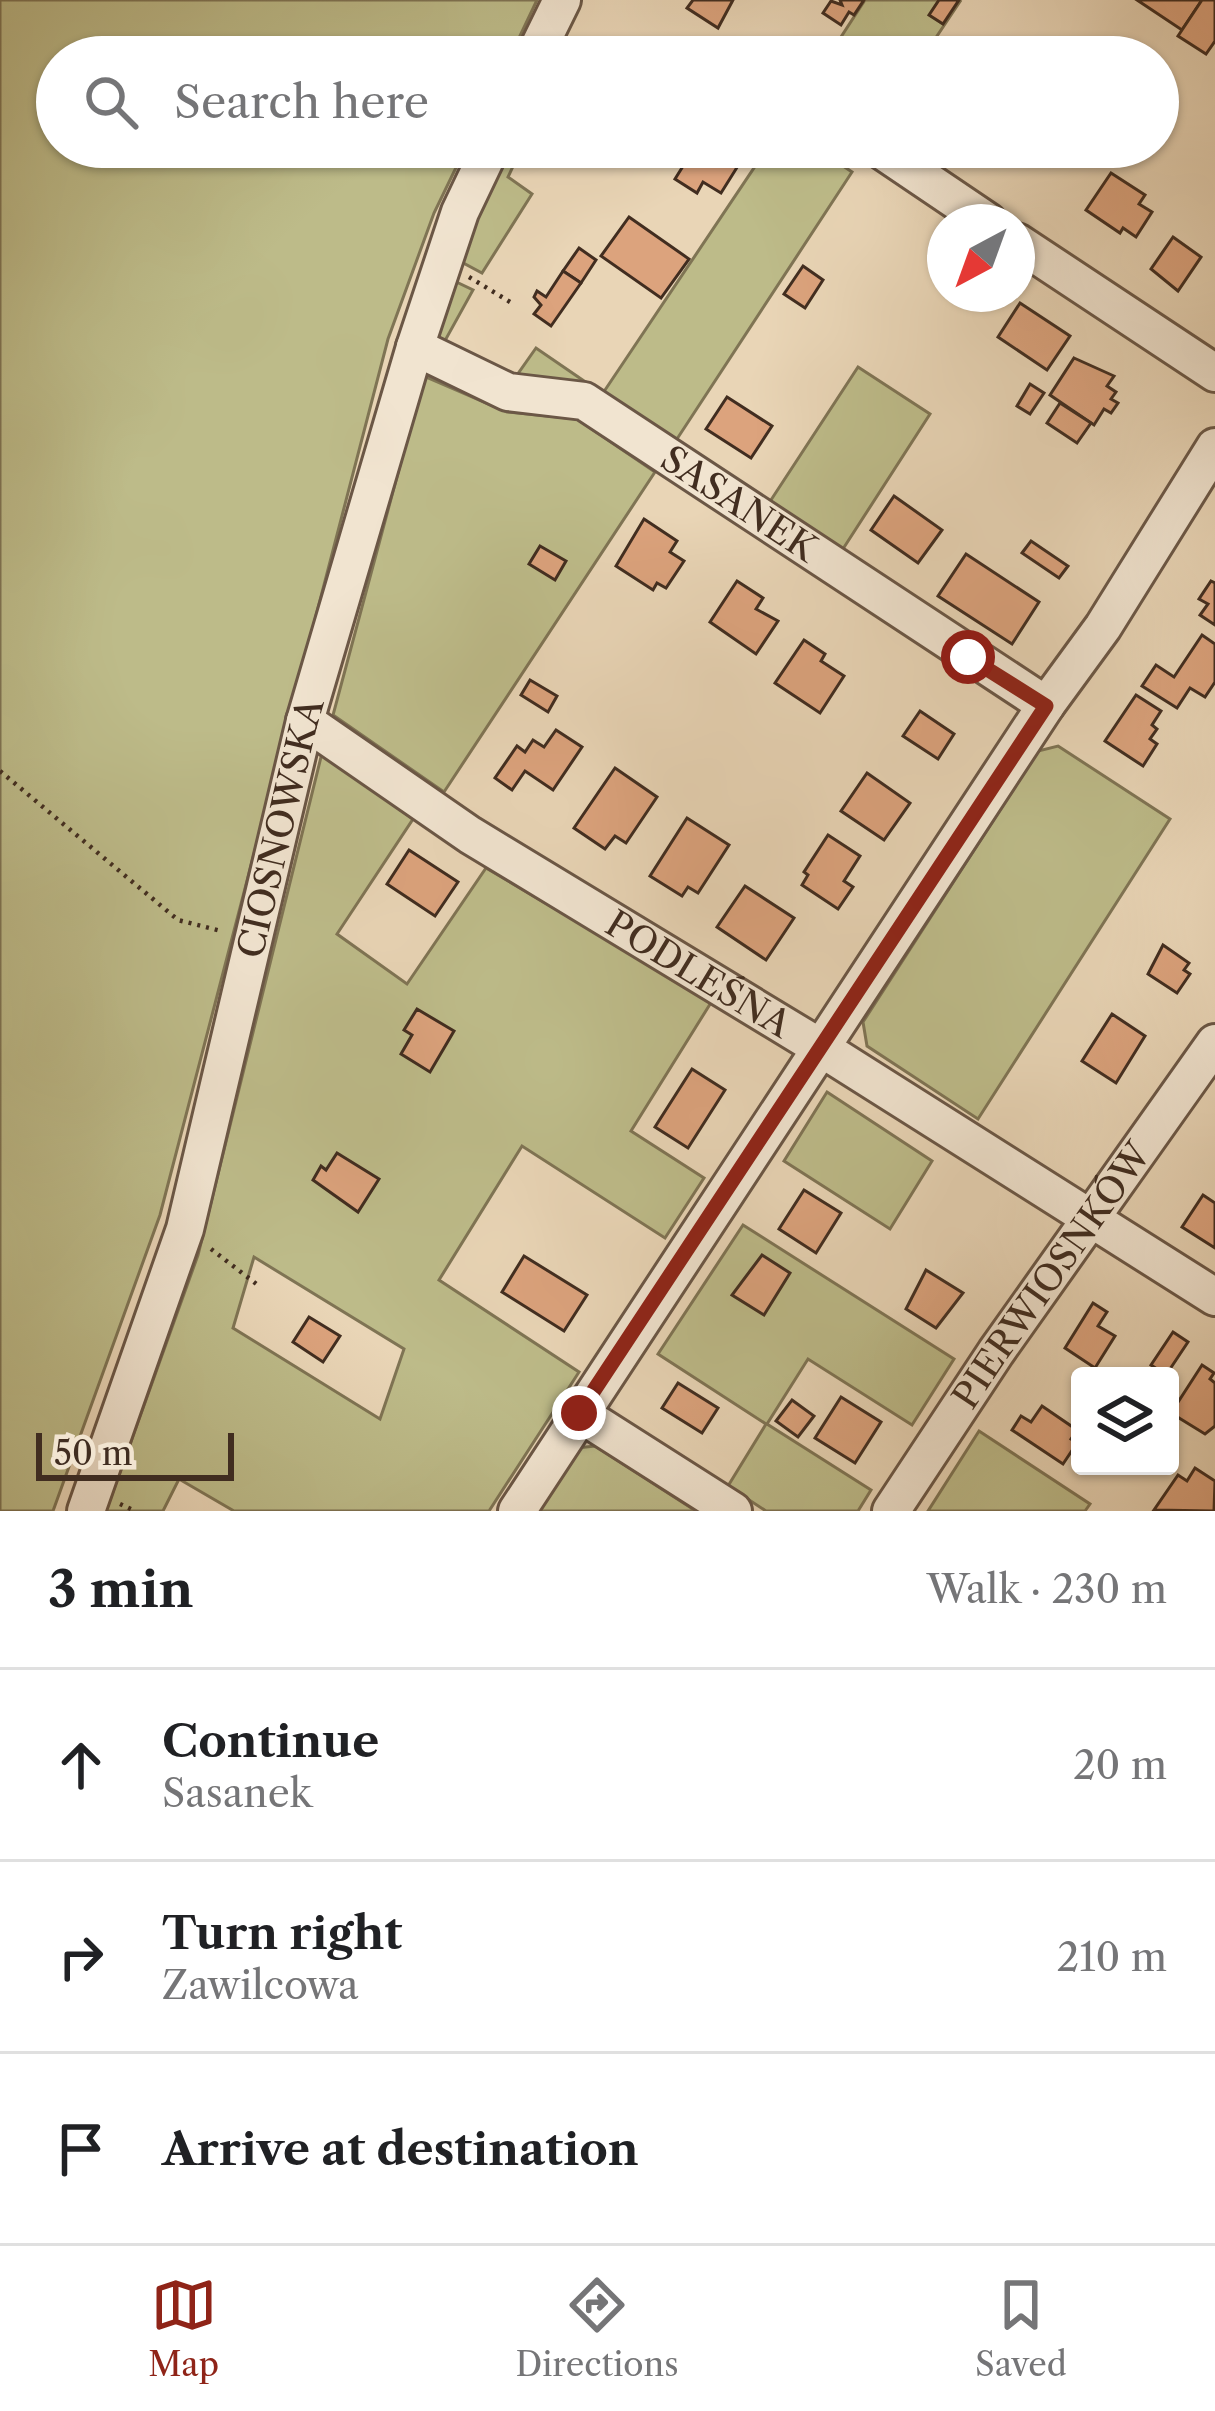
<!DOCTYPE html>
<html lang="en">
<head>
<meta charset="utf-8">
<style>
	body { margin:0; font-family:"Libre Caslon Text",serif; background:#f6f6f6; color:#202124 }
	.controls { position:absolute; right:36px; bottom:36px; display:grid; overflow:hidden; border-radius:12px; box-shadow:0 3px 9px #0004 }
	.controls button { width:108px; height:108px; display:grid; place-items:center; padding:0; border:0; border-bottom:3px solid #e0e0e0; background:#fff; color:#202124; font:60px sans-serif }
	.compass { position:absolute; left:927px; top:204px; width:108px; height:108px; border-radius:50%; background:#fff; box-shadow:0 3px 9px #0004; rotate:221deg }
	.scale { position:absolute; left:36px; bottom:30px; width:198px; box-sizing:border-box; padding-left:12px; border:6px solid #412d20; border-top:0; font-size:33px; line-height:42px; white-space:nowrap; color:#412d20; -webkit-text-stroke:9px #f1e4d0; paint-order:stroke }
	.stop { position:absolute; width:36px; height:36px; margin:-27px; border:9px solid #8f2418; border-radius:50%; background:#fff }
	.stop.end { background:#8f2418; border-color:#fff; box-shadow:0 3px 12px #0008 }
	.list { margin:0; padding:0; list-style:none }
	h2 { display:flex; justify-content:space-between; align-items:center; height:156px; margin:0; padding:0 48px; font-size:51px }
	h2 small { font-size:39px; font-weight:400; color:#757577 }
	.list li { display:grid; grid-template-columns:78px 1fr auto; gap:36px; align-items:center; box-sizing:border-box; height:192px; padding:0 48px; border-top:3px solid #e0e0e0 }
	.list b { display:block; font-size:45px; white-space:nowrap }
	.list p { margin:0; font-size:39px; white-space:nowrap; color:#757577 }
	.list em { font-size:39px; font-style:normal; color:#757577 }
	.icon { flex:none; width:66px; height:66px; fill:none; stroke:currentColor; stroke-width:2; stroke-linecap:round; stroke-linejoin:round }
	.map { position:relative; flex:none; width:1215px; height:1511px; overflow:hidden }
	.search { position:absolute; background:#fff; box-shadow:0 3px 9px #0004; left:36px; right:36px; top:36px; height:132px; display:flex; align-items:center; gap:30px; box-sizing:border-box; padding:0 42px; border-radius:66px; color:#757577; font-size:45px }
	.sheet { height:732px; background:#fff }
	nav { display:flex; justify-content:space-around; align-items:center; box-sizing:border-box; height:168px; border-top:3px solid #e0e0e0; background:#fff; font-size:33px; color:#757577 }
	nav a { display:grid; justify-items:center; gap:6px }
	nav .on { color:#8f2418 }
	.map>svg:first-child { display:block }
	.green { fill:#bdbb89; stroke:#7f7454; stroke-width:3; fill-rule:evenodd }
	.building { fill:#dca37d; stroke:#412d20; stroke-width:3 }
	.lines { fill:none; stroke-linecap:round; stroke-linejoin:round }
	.minor-casing { stroke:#6b5746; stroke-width:42 }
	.path { stroke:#412d20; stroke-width:4.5; stroke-dasharray:3 6; stroke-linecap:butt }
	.minor { stroke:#f1e4d0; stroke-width:36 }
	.route { stroke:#8f2418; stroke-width:15 }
	.labels { text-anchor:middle; stroke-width:9; stroke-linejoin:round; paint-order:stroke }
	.street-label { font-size:36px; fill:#412d20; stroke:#f1e4d0 }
</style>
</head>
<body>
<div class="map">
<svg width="1215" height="1511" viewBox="0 0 1215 1511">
	<rect width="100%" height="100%" fill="#e9d5b6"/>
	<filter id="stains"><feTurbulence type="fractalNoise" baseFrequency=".00167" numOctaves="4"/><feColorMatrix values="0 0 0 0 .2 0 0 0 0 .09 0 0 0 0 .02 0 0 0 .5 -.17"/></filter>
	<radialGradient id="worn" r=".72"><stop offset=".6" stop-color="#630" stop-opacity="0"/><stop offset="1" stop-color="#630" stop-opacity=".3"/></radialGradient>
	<g class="green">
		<path d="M0,0h537l-27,57h-453v90h409l-32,66 -46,126 -228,876 -107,296h-53z"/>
		<path d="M865,0h74l-9,15 13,9 18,-24 -38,57h-95z"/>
		<path d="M505,147h17l-14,30 24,17 -50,79 -26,-14z"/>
		<path d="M768,147h47l37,25 -177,270 -72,-49z"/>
		<path d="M448,278l25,12 -31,56 70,36 24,-34 48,33 -63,6 -72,-30 -18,-26z"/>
		<path d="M858,367l72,47 -89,138 -72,-49z"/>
		<path d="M424,376l83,36 70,7 78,53 -211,320 -111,-77z"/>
		<path d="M1058,746l112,73 -192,300 -111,-73 -4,-24 175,-271z"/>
		<path d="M322,753l91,66 -76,115 70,50 79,-116 226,133 -81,130 73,47 -39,60 -143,-92 -83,134 140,92 -90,139h-255l-55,-32 -16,32h-57l92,-256zM254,1257l150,92 -24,70 -147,-91z"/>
		<path d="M827,1092l105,69 -42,68 -106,-68z"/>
		<path d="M743,1225l211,134 -42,66 -104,-66 -41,65 104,66 -13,21h-92l-38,-25 38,-62 -108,-70z"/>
		<path d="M979,1431l111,73 -5,7h-157z"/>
		<path d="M595,1446l101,65h-160l41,-63z"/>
	</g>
	<g class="building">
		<path d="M693,0h40l-15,28 -31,-20z"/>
		<path d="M840,0h24l-10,15 -5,-3 -8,13 -18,-12 8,-12 11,4z"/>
		<path d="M939,0h20l-16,24 -14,-9z"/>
		<path d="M1137,0h65l-20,30z"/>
		<path d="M1202,0h13v41l-9,13 -28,-18z"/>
		<path d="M695,147h24l22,14 -20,32 -18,-11 -6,11 -22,-14z"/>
		<path d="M1111,173l34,22 -6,9 13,8 -16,25 -13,-9 -3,5 -34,-23z"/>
		<path d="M629,217l60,42 -28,39 -60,-42z"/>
		<path d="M1173,237l28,20 -23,34 -27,-22z"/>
		<path d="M579,248l17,12 -15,23 -18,-12z"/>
		<path d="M803,266l20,14 -18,28 -21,-14z"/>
		<path d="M563,271l18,12 -30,43 -17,-12 7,-9 -7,-8 3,-6 9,6z"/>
		<path d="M1020,303l50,33 -23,34 -49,-33z"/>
		<path d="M1074,358l40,18 -7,10 9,6 -5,7 7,4 -7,10 -7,-4 -10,16 -44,-30z"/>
		<path d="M1030,384l14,9 -14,21 -13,-8z"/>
		<path d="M727,397l45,29 -21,32 -45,-29z"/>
		<path d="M1060,403l31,20 -14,20 -30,-20z"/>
		<path d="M894,496l48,34 -24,33 -47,-33z"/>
		<path d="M644,519l33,22 -7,11 14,9 -18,27 -9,-5 -4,7 -37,-24z"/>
		<path d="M1031,541l37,25 -9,12 -37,-25z"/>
		<path d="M540,546l26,15 -11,19 -26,-16z"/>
		<path d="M966,554l73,48 -27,42 -74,-48z"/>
		<path d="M737,581l26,17 -7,11 22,12 -22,33 -46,-32z"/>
		<path d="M1211,581l4,2v42l-15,-10 8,-11 -9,-5z"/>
		<path d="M1202,635l13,9v38l-10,15 -15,-9 -13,20 -35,-22 14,-21 18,12z"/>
		<path d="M804,640l21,14 -4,7 23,15 -24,37 -45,-30z"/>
		<path d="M530,680l27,16 -9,16 -27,-17z"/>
		<path d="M1136,695l25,16 -9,14 5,4 -7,10 7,5 -14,22 -38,-25z"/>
		<path d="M920,711l34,23 -16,25 -35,-23z"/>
		<path d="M556,730l26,17 -29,43 -28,-19 -13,19 -17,-12 22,-32 8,6 8,-12 11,7z"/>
		<path d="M615,768l42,29 -31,46 -11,-7 -10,13 -31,-21z"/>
		<path d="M867,773l43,30 -26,37 -43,-29z"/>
		<path d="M687,818l42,27 -31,48 -10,-6 -6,9 -32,-20z"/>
		<path d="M828,835l32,21 -16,25 9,6 -15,22 -36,-24 6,-10 -4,-3z"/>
		<path d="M409,850l49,32 -23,34 -48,-32z"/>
		<path d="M745,886l49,32 -28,42 -49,-33z"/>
		<path d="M1163,945l26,18 -5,7 6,4 -13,19 -29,-19z"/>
		<path d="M417,1009l37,22 -24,41 -29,-18 11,-19 -8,-5z"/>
		<path d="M1112,1014l33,22 -29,47 -34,-22z"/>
		<path d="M692,1069l33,21 -37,58 -33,-21z"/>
		<path d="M337,1153l42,26 -21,33 -45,-32 8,-14 5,4z"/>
		<path d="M804,1190l37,23 -25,40 -37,-24z"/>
		<path d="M1203,1195l12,8v45l-33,-21z"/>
		<path d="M762,1255l28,18 -26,42 -32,-20z"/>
		<path d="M524,1256l63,39 -23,36 -62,-39z"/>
		<path d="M926,1270l37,23 -27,35 -30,-19z"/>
		<path d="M1093,1303l14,9 -9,14 17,10 -20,32 -30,-20z"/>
		<path d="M309,1317l31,19 -17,26 -30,-20z"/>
		<path d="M1173,1332l15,10 -22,33 -15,-10z"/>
		<path d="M1202,1365l12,8 -4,6 5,4v43l-10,8 -34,-21z"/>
		<path d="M678,1383l40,25 -16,25 -40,-25z"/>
		<path d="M841,1397l40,25 -26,41 -40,-25z"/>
		<path d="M792,1400l22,16 -16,21 -22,-16z"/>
		<path d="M1042,1406l35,24 -6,9 6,4 -14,21 -51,-34 9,-14 10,6z"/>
		<path d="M1195,1468l20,13 -1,30 -60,-1 24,-35 9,6z"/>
	</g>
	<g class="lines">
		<g class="minor-casing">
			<g id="minor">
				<path d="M534,57l28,-57"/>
				<path d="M877,147l111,75"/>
				<path d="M1017,242l198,131"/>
				<path id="s1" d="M415,347l93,45 76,9 462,304"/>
				<path id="s2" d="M305,721l165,114 351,213 394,249"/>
				<path d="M579,1413l154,98"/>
				<path id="s3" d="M86,1511l99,-282 120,-508 110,-374 45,-135 31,-65"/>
				<path d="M517,1511l529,-806 57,-78 112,-180"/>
				<path id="s4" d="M891,1511l105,-159 219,-309"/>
			</g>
		</g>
		<g class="path">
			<path d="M469,277l46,28"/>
			<path d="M0,771l178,149 43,11"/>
			<path d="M211,1249l48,37"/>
			<path d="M120,1504l15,7"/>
		</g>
		<use href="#minor" class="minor"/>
	</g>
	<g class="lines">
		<path class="route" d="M579,1413l467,-707 -78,-49"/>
	</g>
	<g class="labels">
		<g class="street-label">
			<text dy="13" stroke="none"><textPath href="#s1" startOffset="366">SASANEK</textPath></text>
			<text dy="13" stroke="none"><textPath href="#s3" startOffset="711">CIOSNOWSKA</textPath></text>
			<text dy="13" stroke="none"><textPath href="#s2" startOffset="468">PODLEŚNA</textPath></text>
			<text dy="13" stroke="none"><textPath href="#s4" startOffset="285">PIERWIOSNKÓW</textPath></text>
		</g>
	</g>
	<rect width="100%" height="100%" filter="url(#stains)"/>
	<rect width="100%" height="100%" fill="url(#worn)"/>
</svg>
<div class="controls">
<button><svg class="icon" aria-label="layers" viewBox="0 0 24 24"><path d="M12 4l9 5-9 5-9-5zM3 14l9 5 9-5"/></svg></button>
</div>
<svg class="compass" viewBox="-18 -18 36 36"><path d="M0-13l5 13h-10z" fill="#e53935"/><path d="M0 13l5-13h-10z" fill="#757577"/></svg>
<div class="scale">50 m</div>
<div class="stop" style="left:968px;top:657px"></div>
<div class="stop end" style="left:579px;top:1413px"></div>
<div class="search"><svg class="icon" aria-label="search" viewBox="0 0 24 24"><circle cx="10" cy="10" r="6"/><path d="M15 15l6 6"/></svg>Search here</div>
</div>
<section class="sheet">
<h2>3 min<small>Walk · 230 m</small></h2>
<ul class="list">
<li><svg class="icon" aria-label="ahead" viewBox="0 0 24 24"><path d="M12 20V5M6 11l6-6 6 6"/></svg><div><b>Continue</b><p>Sasanek</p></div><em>20 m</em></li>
<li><svg class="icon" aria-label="right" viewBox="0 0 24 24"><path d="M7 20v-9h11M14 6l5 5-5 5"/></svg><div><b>Turn right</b><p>Zawilcowa</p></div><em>210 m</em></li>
<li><svg class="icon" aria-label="arrive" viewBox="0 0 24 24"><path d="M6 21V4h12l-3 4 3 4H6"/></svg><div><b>Arrive at destination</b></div></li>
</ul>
</section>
<nav>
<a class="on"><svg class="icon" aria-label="map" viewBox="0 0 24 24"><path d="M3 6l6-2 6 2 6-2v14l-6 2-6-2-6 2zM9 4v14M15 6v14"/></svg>Map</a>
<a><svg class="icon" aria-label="directions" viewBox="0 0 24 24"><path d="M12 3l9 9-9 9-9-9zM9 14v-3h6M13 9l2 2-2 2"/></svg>Directions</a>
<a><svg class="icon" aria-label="saved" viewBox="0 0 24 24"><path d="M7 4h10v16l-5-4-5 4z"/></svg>Saved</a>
</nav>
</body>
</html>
